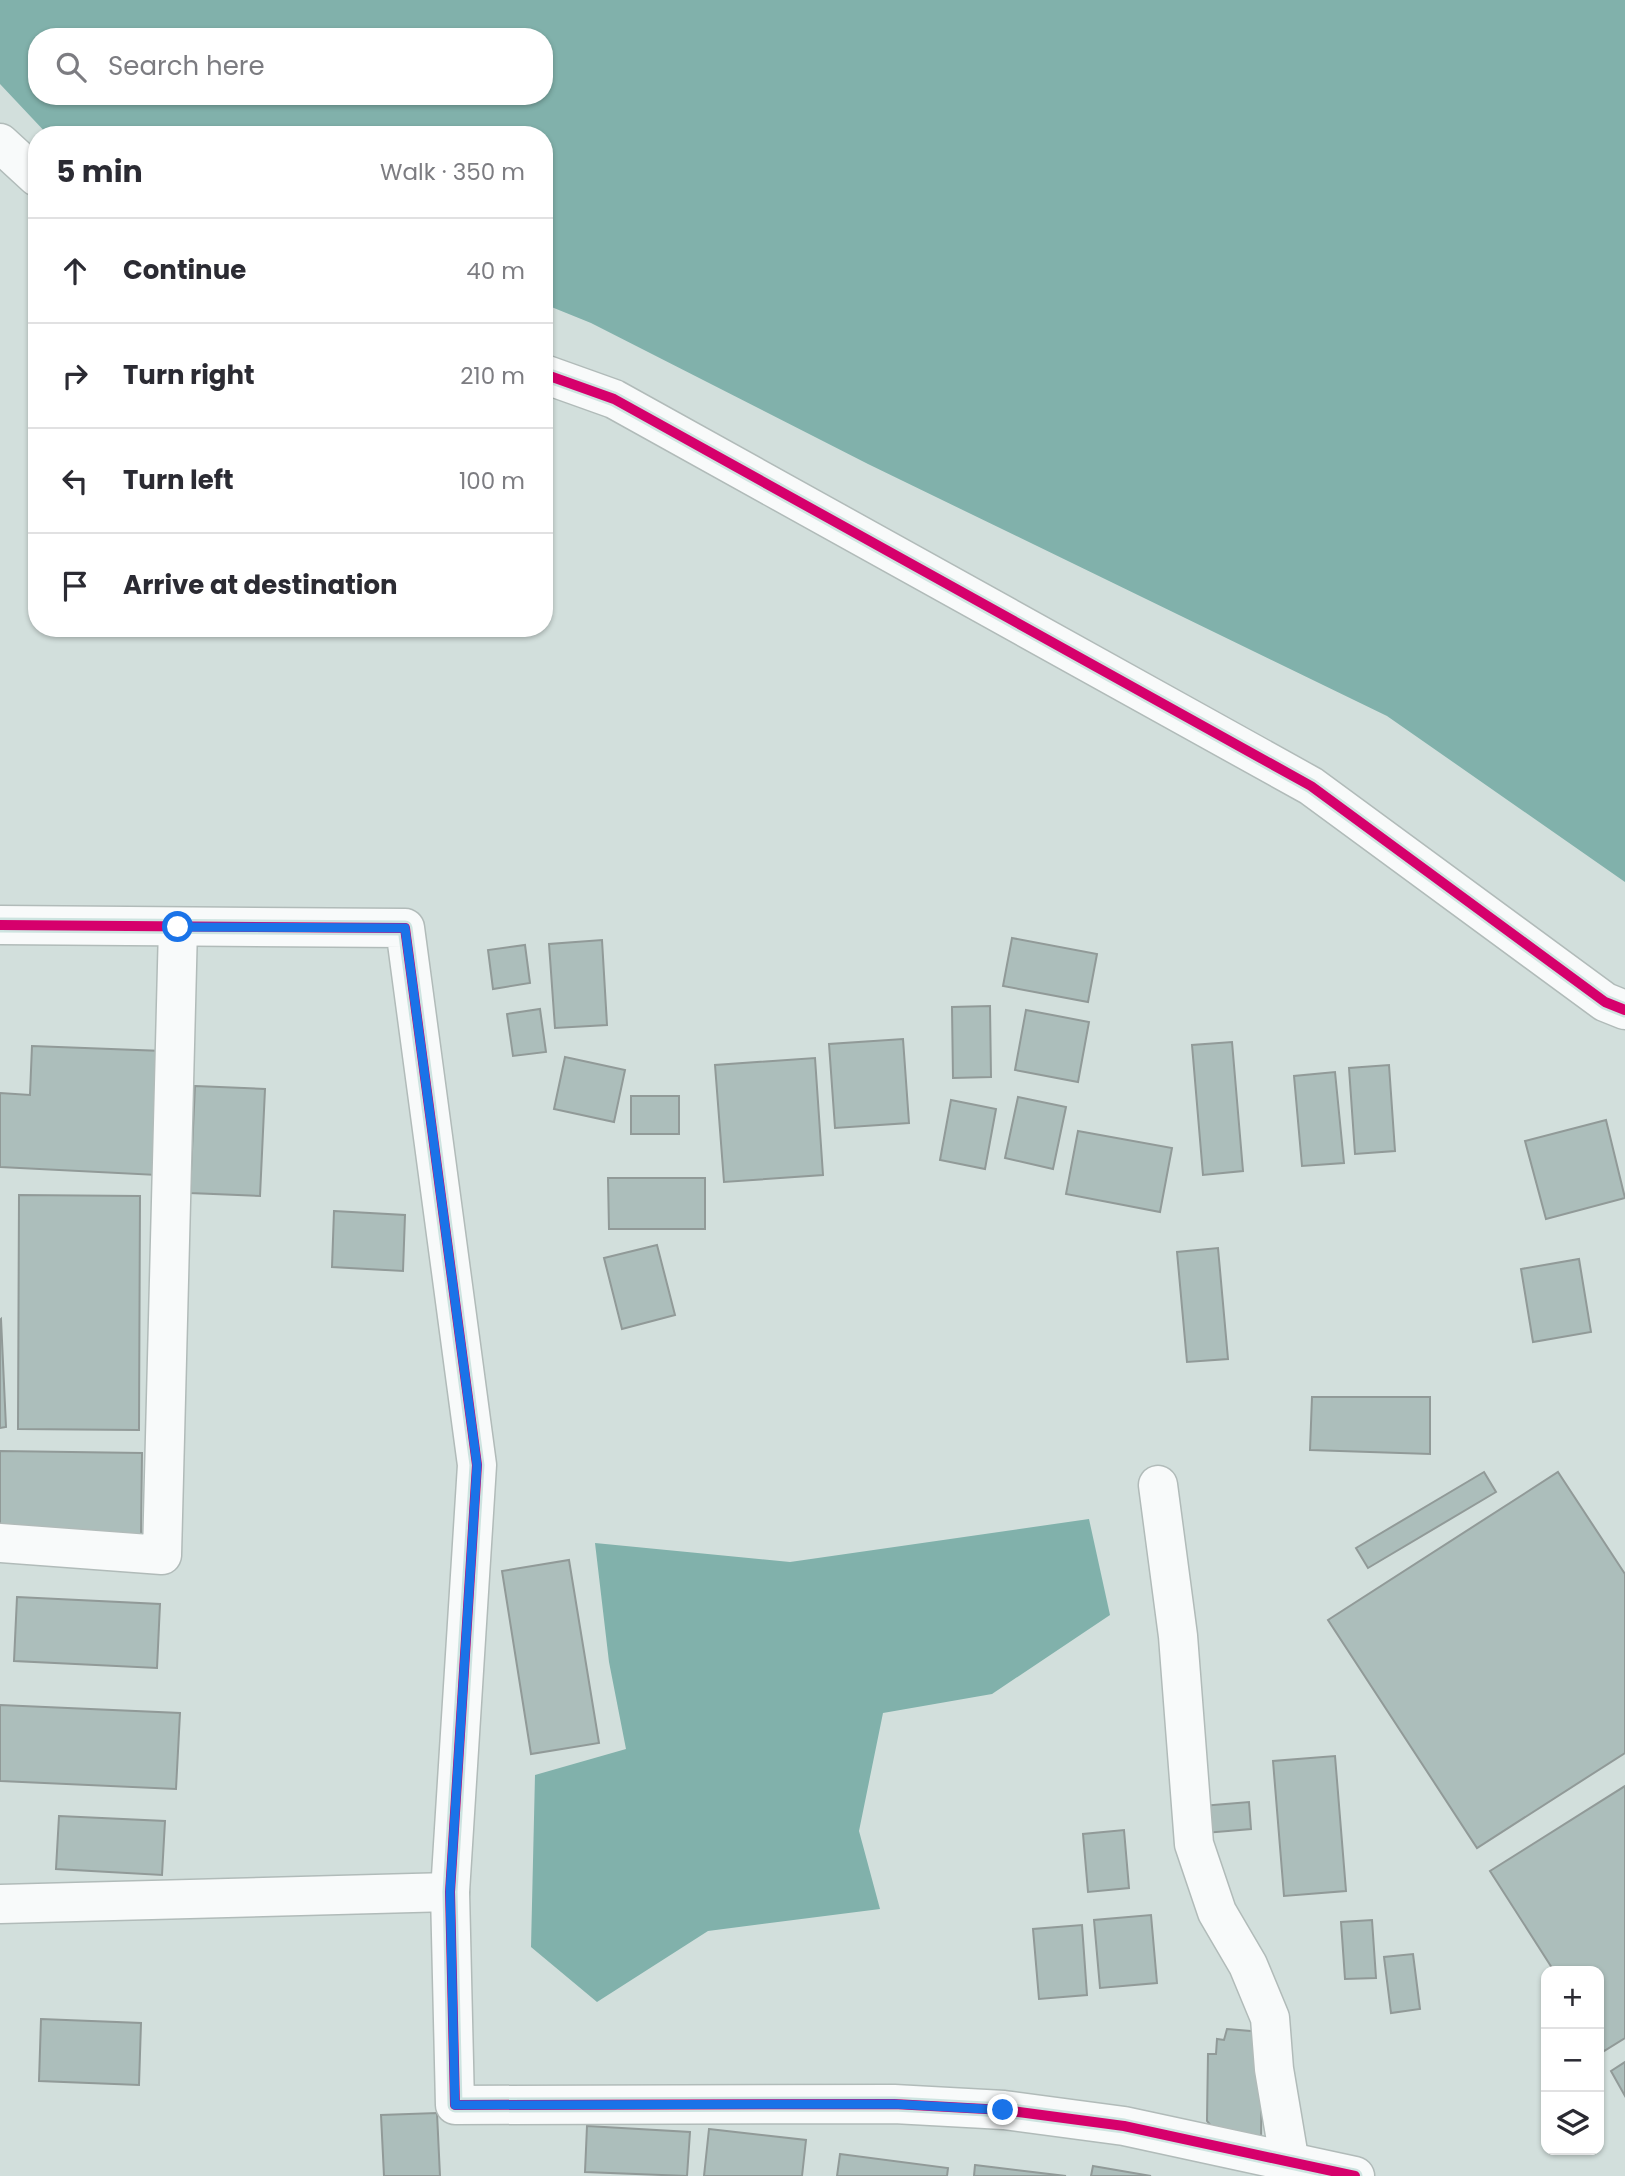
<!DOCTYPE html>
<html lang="en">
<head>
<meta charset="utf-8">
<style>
	body { margin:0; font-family:Poppins,sans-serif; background:#f7f7f7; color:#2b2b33 }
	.controls { position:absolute; right:21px; bottom:21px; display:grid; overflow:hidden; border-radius:14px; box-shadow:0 2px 5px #0004 }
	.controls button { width:63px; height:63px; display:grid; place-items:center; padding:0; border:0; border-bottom:2px solid #e1e1e2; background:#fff; color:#2b2b33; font:35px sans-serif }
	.stop { position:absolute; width:21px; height:21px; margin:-16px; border:5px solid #1a73e8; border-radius:50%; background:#fff }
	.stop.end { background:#1a73e8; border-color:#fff; box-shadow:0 2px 7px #0008 }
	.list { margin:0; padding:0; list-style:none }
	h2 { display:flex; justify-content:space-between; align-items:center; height:91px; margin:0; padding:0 28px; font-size:30px }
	h2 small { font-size:23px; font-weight:400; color:#7c7c81 }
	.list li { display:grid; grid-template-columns:46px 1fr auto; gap:21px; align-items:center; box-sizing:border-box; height:105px; padding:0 28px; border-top:2px solid #e1e1e2 }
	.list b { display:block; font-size:26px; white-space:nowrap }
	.list em { font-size:23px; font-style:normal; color:#7c7c81 }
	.icon { flex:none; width:38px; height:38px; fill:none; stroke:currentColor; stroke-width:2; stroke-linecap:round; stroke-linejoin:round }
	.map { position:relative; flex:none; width:1625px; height:2176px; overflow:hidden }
	.search { position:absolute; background:#fff; box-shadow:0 2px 5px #0004; left:28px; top:28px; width:525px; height:77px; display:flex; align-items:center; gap:18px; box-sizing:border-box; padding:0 24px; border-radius:28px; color:#7c7c81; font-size:26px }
	.panel { position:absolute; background:#fff; box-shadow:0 2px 5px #0004; left:28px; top:126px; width:525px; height:511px; border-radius:28px }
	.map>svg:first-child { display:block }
	.water { fill:#81b1ab; fill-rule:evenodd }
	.building { fill:#acbebb; stroke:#919a98; stroke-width:2 }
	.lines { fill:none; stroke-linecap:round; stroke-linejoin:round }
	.minor-casing { stroke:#b1bbb9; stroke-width:41 }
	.minor { stroke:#f8fafa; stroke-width:38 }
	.cycleway-casing { stroke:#cde4e0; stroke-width:15 }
	.cycleway { stroke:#d6006c; stroke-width:10 }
	.route { stroke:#1a73e8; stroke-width:9 }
</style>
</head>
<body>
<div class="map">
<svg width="1625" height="2176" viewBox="0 0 1625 2176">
	<rect width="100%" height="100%" fill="#d2dfdc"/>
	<g class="water">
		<path d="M0,0h1625v882l-238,-166 -519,-252 -277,-141 -47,-19v-169h-496l-48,-51zM37,37h507v59h-507z"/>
		<path d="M1089,1519l21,96 -118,79 -109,19 -24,118 21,78 -172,22 -111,71 -66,-55 4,-172 91,-26 -17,-87 -14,-119 195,19z"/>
	</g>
	<g class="building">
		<path d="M1012,938l85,16 -9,48 -85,-16z"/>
		<path d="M602,940l5,85 -52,3 -6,-84z"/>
		<path d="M525,945l5,38 -37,6 -5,-39z"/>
		<path d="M990,1006l1,71 -38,1 -1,-71z"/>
		<path d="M540,1009l6,43 -33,4 -6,-42z"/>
		<path d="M1026,1010l63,12 -11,60 -63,-12z"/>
		<path d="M903,1039l6,84 -74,5 -6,-84z"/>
		<path d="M1232,1042l11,129 -40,4 -11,-130z"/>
		<path d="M32,1046l131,5 -6,124 -157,-8v-74l30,2z"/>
		<path d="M565,1057l60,13 -11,52 -60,-13z"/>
		<path d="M815,1058l8,117 -99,7 -9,-117z"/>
		<path d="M1389,1065l6,86 -40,3 -6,-86z"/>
		<path d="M1335,1072l9,91 -42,3 -8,-90z"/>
		<path d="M195,1086l70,3 -5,107 -70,-3z"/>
		<rect x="631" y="1096" width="48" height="38"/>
		<path d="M1018,1097l48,10 -13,62 -48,-11z"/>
		<path d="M951,1100l45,9 -11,60 -45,-9z"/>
		<path d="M1606,1120l19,78 -79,21 -21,-78z"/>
		<path d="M1078,1131l94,17 -12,64 -94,-18z"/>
		<path d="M608,1178h97v51h-96z"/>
		<path d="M19,1195l121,1 -1,234 -121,-1z"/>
		<path d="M334,1211l71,4 -2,56 -71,-4z"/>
		<path d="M657,1245l18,70 -53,14 -18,-71z"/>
		<path d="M1218,1248l10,111 -41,3 -10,-110z"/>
		<path d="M1579,1259l12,73 -58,10 -12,-73z"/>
		<path d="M1,1319l5,108 -6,1v-108z"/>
		<path d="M1312,1397h118v57l-120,-4z"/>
		<path d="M0,1451l142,2 -1,82 -141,-1z"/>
		<path d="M1484,1472l12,20 -128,76 -12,-20z"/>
		<path d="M1558,1472l67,102v179l-148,95 -149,-228z"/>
		<path d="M569,1560l30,183 -68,11 -29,-183z"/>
		<path d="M17,1597l143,7 -3,64 -143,-7z"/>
		<path d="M0,1705l180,8 -4,76 -176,-8z"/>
		<path d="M1335,1756l11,135 -62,5 -11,-135z"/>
		<path d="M1625,1786v252l-21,13 -5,-9v-71h-45l-64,-100z"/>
		<path d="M1249,1802l2,27 -46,4 -3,-27z"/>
		<path d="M59,1816l106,5 -3,54 -106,-6z"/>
		<path d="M1124,1830l5,58 -41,4 -5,-58z"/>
		<path d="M1151,1915l6,68 -57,5 -6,-68z"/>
		<path d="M1372,1920l4,58 -31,1 -4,-57z"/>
		<path d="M1082,1925l5,70 -48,4 -6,-70z"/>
		<path d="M1413,1954l7,55 -29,4 -7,-56z"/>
		<path d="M41,2019l100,4 -2,62 -100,-4z"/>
		<path d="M1227,2029l35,3 -1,115 -35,-3 -19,-23 1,-67h8l1,-15 7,1z"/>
		<path d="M1625,2062v34l-14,-25z"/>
		<path d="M437,2113l3,63h-56l-3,-61z"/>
		<path d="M587,2126l103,6 -3,44 -102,-4z"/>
		<path d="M709,2129l97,11 -4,36h-98z"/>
		<path d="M840,2154l108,14 -1,8h-110z"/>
		<path d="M975,2165l91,11h-92z"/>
		<path d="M1093,2166l58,10h-60z"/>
	</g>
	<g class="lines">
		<g class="minor-casing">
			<g id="minor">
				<path d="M0,143l37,34"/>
				<path d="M544,374l70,25 697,387 294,216 20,8"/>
				<path d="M0,925l405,3 72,537 -27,427 5,213 439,-1 110,6 120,16 231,50"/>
				<path d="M1158,1485l20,151 16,208 23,68 31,53 22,53 4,51 16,95"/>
				<path d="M0,1543l162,12 16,-628"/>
				<path d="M0,1904l450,-12"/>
			</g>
		</g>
		<use href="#minor" class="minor"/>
		<g class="cycleway-casing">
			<g id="cycleway">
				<path d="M544,374l70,25 697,387 294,216 20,8"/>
				<path d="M0,925l405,3 72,537 -27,427 5,213 439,-1 110,6 120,16 231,50"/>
			</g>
		</g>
		<use href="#cycleway" class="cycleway"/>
	</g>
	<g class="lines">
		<path class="route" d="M178,927l227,1 72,537 -27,427 5,213 439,-1 109,6"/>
	</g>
</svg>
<div class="controls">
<button>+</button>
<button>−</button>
<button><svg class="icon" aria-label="layers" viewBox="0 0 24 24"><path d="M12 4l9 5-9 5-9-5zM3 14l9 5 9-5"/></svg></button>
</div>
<div class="stop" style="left:178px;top:927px"></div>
<div class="stop end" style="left:1003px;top:2110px"></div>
<div class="search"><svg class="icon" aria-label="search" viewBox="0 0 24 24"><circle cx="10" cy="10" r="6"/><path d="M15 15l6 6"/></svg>Search here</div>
<section class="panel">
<h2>5 min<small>Walk · 350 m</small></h2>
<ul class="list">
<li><svg class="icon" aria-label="ahead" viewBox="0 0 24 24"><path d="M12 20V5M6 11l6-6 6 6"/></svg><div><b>Continue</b></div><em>40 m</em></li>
<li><svg class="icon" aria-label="right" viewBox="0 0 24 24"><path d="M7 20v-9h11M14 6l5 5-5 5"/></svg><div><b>Turn right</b></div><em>210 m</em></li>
<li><svg class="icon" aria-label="left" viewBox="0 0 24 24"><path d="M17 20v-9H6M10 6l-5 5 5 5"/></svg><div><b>Turn left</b></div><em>100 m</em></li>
<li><svg class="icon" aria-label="arrive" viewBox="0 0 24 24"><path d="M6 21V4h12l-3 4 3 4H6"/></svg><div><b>Arrive at destination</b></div></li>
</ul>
</section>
</div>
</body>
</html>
